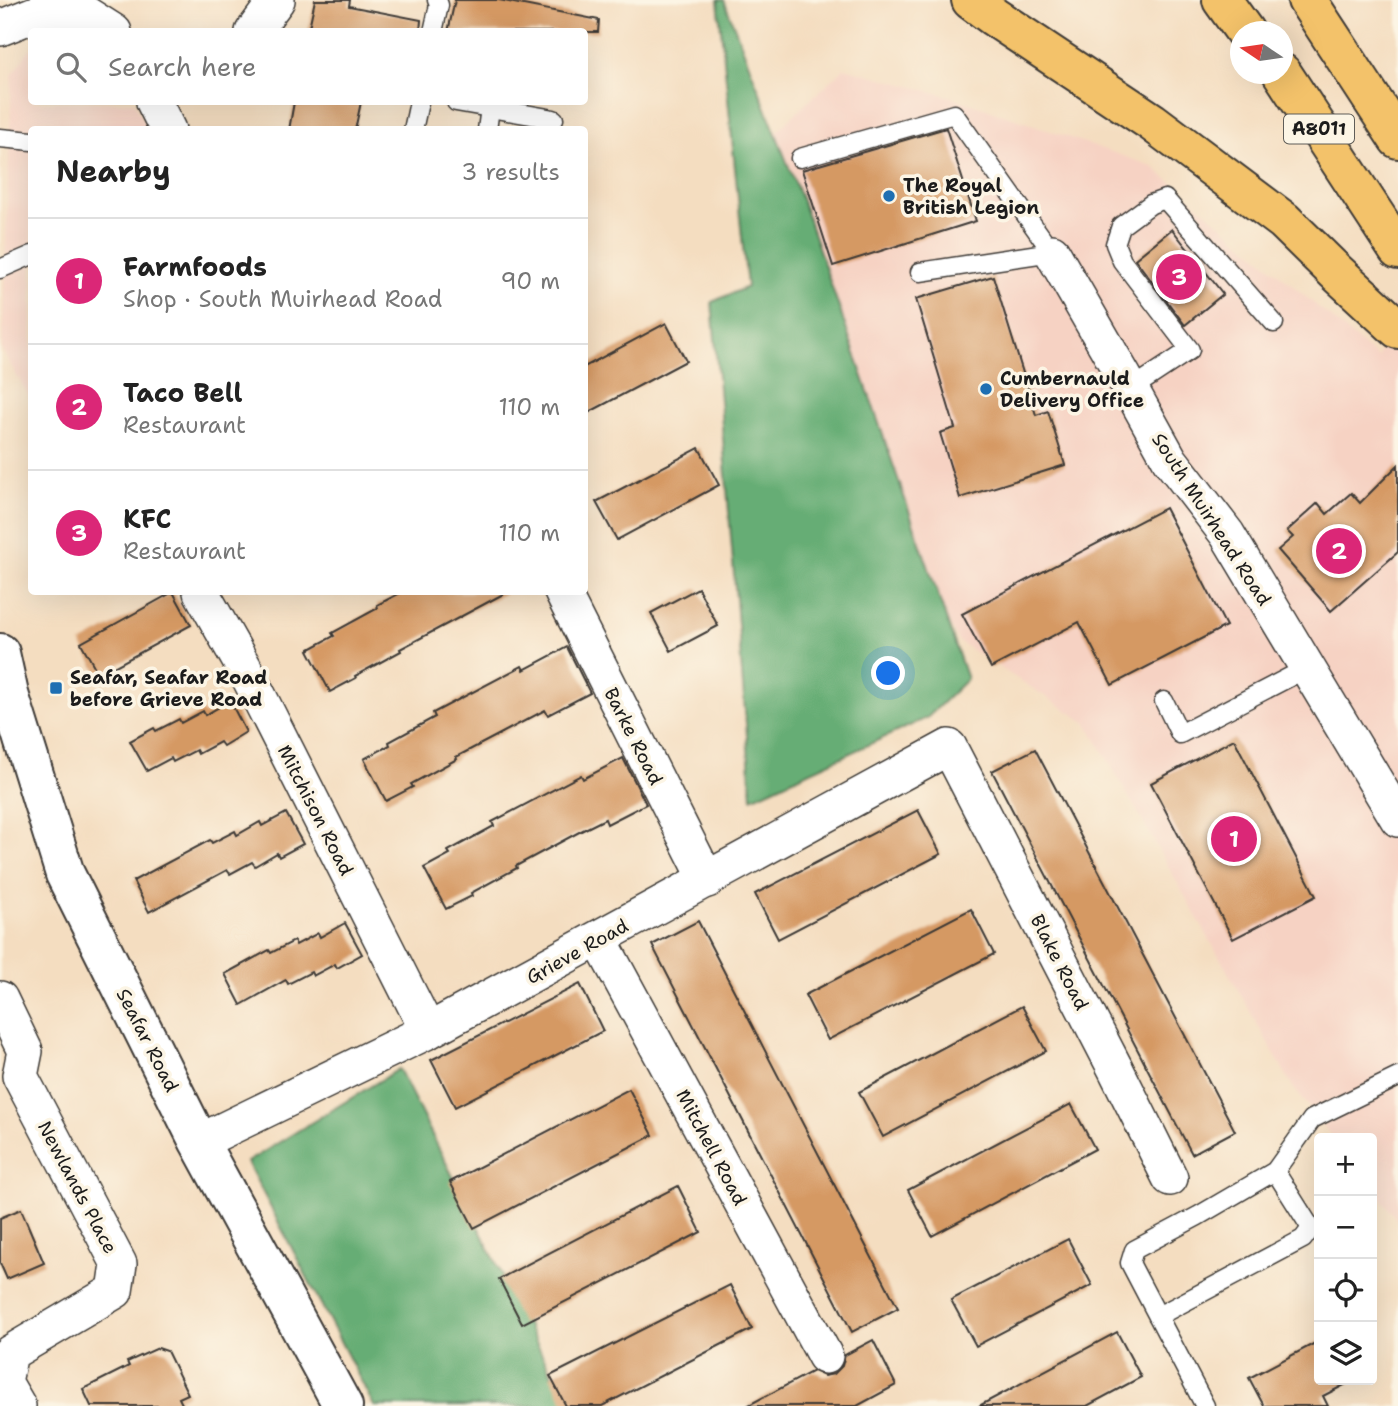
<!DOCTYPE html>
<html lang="en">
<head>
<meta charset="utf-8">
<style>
	body { margin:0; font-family:"Shantell Sans",sans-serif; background:#f6f6f6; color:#222 }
	.controls { position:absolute; right:21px; bottom:21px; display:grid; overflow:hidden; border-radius:7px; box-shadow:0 7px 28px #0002 }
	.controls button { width:63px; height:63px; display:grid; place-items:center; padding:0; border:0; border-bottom:2px solid #e0e0e0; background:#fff; color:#222; font:35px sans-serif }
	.compass { position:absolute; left:1230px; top:21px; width:63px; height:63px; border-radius:50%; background:#fff; box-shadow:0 7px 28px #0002; rotate:283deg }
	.you { position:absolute; left:889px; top:674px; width:24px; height:24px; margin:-18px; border:5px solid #fff; border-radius:50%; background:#1a73e8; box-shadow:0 0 0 10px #1a73e833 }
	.badge { display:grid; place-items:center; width:46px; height:46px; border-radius:50%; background:#db2777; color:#fff; font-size:23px; font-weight:700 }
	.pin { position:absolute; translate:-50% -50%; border:4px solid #fff; box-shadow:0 2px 7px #0006 }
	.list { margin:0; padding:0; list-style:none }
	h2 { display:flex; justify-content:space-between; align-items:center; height:91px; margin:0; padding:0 28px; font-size:30px }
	h2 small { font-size:23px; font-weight:400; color:#767676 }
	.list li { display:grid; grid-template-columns:46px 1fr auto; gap:21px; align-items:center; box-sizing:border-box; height:126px; padding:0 28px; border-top:2px solid #e0e0e0 }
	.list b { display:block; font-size:26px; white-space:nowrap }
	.list p { margin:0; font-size:23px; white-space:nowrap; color:#767676 }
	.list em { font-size:23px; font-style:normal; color:#767676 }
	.icon { flex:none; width:38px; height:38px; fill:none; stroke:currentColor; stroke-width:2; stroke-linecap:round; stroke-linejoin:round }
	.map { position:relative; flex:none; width:1398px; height:1406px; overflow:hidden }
	.search { position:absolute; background:#fff; box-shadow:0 7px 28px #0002; left:28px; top:28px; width:560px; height:77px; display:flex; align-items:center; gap:18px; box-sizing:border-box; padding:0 24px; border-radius:7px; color:#767676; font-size:26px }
	.panel { position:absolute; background:#fff; box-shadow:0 7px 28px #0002; left:28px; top:126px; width:560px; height:469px; border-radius:7px }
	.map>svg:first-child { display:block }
	.built { fill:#f6d2c3 }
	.forest { fill:#66ad74; stroke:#416448; stroke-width:2 }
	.building { fill:#d59964 }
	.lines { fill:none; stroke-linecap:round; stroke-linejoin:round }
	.service-casing { stroke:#3c3935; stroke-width:21 }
	.minor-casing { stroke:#3c3935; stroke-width:38 }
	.tertiary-casing { stroke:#3c3935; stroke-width:42 }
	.primary-casing { stroke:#3c3935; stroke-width:42 }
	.service { stroke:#fff; stroke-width:18 }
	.minor { stroke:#fff; stroke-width:35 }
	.tertiary { stroke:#fff; stroke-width:38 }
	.primary { stroke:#f3c26a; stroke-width:38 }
	.poi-dot { fill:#1f6fb2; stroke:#fcf5e5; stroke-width:2.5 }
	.labels { text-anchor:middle; stroke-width:7; stroke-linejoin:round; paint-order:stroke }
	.shield { fill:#fcf5e5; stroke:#5f5d58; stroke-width:2 }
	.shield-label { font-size:18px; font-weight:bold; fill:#1c1c1c }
	.poi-label { font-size:19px; font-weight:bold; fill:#1c1c1c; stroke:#fcf5e5; text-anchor:start }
	.street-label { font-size:19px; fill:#1c1c1c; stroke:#fcf5e5 }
</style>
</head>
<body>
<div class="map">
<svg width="1398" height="1406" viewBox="0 0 1398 1406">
	<rect width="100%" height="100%" fill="#fcf5e5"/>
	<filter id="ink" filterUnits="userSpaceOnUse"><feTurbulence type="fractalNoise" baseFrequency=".0143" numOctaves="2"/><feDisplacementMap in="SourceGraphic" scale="14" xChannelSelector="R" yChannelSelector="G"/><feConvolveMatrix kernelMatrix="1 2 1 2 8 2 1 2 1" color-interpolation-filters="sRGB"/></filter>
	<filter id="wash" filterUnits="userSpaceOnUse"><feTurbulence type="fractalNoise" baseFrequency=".00686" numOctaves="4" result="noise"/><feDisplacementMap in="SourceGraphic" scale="28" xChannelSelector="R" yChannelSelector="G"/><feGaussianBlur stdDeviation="1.57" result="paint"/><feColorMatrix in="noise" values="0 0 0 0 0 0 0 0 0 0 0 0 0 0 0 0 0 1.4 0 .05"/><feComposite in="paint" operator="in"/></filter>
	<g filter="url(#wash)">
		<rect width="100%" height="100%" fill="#f4ddc0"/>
		<g class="built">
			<path d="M31,47l1,55h102l14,27 -116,1 -1,270 -29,-50 10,-275z"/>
			<path d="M844,68l104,28 204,70 226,192 20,-68v931l-26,-34v-49h-39l-40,-51 -206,-364 -129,-82 -14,-28 -140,-407 -28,-74z"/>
		</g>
		<g class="forest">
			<path d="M718,0h6l80,206 163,473 -40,39 -175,80 -40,-496 35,-15z"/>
			<path d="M399,1069l169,337h-194l-127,-244z"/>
		</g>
		<g id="blocks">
			<g class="building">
				<path d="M315,0h35l-1,6 72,14 -1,12h-112z"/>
				<path d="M455,0h44l100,20 -1,12h-150z"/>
				<path d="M294,102h67l-6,28h-66z"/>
				<path d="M946,128l30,93 -143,45 -31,-96z"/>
				<path d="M1172,229l51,65 -38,31 -50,-66z"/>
				<path d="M993,276l43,139 12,-4 17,54 -105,33 -20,-65 15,-5 -39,-129z"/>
				<path d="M666,323l20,38 -102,54v-48z"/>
				<path d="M699,448l20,37 -102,55 -21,-38z"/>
				<path d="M1398,465v87l-67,59 -53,-61 15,-13 -6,-6 31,-28 9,11 24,-21 9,10z"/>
				<path d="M1165,508l61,118 -114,59 -33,-63 -88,46 -29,-54z"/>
				<path d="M698,588l20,38 -47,25 -20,-38z"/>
				<path d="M173,592l18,33 -92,50 -18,-32z"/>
				<path d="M402,592h105l-107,57 1,2 -46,25 1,2 -26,14 -22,-42 26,-14 -2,-3 46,-25 -1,-3z"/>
				<path d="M567,647l23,46 -42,22 -3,-5 -45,24 -44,23 1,2 -46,25 2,3 -27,14 -22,-42 26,-14 -1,-3 46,-25 -2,-4 89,-47 2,4z"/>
				<path d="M230,701l16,31 -23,14 -3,-4 -22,12 -2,-4 -23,12 -2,-4 -24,13 -17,-30 24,-13 2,3 23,-12 2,4 22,-12 2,4z"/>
				<path d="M1234,739l82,157 -83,43 -82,-156z"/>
				<path d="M1035,749l200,382 -43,23 -200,-383z"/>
				<path d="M623,758l23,46 -39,20 -2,-5 -22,11 -67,36 1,2 -46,25 1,3 -26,13 -22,-41 26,-14 -2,-3 46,-25 -2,-4 89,-47 2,4z"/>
				<path d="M918,810l23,44 -163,85 -23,-45z"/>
				<path d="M286,813l17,31 -24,13 -2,-4 -22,13 -3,-4 -22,12 -3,-4 -78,42 -16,-31 77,-41 2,3 23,-12 2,4 23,-13 2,4z"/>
				<path d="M971,909l23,45 -166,86 -23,-45z"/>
				<path d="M698,921l200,387 -46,24 -200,-387z"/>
				<path d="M345,923l17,31 -25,14 -2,-4 -22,12 -2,-4 -23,12 -2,-4 -45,25 -16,-31 44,-24 2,3 23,-12 2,4 22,-12 2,4z"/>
				<path d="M580,984l23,47 -148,76 -24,-47z"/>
				<path d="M1022,1006l24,45 -163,86 -24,-45z"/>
				<path d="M629,1089l24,46 -179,93 -24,-46z"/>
				<path d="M1071,1104l24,45 -163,87 -24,-46z"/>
				<path d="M678,1186l23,46 -179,92 -23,-45z"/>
				<path d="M21,1209l23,54 -37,16 -7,-16v-45z"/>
				<path d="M1068,1239l24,46 -116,61 -25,-46z"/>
				<path d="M730,1285l22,44 -150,77h-36l-16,-30z"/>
				<path d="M1117,1332l24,45 -54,29h-108z"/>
				<path d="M873,1340l23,45 -39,21h-110l66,-35 11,5 10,-2 8,-8 3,-11z"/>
				<path d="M1319,1341v39h35l-31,16 5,10h-64l-15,-28z"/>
				<path d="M158,1348l9,3 21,43 -9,4 4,8h-92l-8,-17 46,-23 -2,-4z"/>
			</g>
		</g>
	</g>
	<g filter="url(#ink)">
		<use href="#blocks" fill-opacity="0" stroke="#3c3935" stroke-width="2"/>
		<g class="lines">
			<g class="service-casing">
				<g id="service">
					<path d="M433,32l6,-27 -2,-5"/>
					<path d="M456,102l34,6 -3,22"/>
					<path d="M490,108l64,11"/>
					<path d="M413,130l6,-28"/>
					<path d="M0,138l32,3"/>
					<path d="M800,158l154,-44 98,138 -132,20"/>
					<path d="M0,269l32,-14"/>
					<path d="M1131,389l59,-39 -68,-89 -7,-17 6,-18 30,-22 14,-5 109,124"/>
					<path d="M1164,701l16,33 127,-66"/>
					<path d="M1158,1316l145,-77 6,-8v-6l-34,-54"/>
					<path d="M1205,1406l-75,-143 4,-13 64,-34 77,-45 37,-52 86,-42"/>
				</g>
			</g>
			<g class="minor-casing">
				<g id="minor">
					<path d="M0,28l35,-14 46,-3 33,21"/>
					<path d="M253,32l24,-32"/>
					<path d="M154,102l14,28"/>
					<path d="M1052,252l72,125 46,83 57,74 171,285"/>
					<path d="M201,592l46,81 181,358"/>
					<path d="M562,592l145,288"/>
					<path d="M599,939l226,417"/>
					<path d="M0,999l25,52 -5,25 99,188 -4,27 -105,62 -6,29 14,24"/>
					<path d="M199,1142l229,-111 521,-284 166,321 55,110"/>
				</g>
			</g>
			<g class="tertiary-casing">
				<path id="tertiary" d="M0,653l9,41 56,180 134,268 144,264"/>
			</g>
			<g class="primary-casing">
				<g id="primary">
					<path d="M971,0l23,17 158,105 132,99 51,50 63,58"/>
					<path d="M1222,0l23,32"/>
					<path d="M1307,0l91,139"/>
					<path d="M1282,73l116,177"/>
				</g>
			</g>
			<use href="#service" class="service"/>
			<use href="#minor" class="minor"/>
			<use href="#tertiary" class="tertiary"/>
			<use href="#primary" class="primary"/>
		</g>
	</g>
	<g class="poi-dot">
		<circle cx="889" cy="196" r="7"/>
		<circle cx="986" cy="389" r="7"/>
		<rect x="49" y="681" width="14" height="14" rx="3.5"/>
	</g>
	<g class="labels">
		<rect class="shield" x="1284" y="114.5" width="70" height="29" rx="5"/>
		<g class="shield-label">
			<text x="1319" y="135">A8011</text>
		</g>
		<g class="poi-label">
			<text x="903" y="192">The Royal<tspan x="903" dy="22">British Legion</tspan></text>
			<text x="1000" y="385">Cumbernauld<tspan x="1000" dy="22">Delivery Office</tspan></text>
			<text x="70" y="684">Seafar, Seafar Road<tspan x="70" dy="22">before Grieve Road</tspan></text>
		</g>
		<g class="street-label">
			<text transform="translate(1212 519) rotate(57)" y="7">South Muirhead Road</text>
			<text transform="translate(634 736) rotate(63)" y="7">Barke Road</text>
			<text transform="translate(316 810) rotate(63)" y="7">Mitchison Road</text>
			<text transform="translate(577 951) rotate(-29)" y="7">Grieve Road</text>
			<text transform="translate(1060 962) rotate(63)" y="7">Blake Road</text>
			<text transform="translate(148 1040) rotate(63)" y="7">Seafar Road</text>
			<text transform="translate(712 1147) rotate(62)" y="7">Mitchell Road</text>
			<text transform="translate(78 1187) rotate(62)" y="7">Newlands Place</text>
		</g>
	</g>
</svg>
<div class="controls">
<button>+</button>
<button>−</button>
<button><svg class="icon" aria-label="locate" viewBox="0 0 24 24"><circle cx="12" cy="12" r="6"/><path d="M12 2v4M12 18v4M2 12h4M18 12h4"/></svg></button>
<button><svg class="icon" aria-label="layers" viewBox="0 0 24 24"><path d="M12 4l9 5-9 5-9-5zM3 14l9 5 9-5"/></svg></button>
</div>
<svg class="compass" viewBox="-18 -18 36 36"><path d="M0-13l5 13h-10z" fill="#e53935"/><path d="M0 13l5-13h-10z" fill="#767676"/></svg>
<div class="you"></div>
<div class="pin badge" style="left:1234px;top:839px">1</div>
<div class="pin badge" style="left:1339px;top:551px">2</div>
<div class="pin badge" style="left:1179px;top:277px">3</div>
<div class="search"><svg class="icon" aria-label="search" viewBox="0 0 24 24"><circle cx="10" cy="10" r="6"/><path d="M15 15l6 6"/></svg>Search here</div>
<section class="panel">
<h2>Nearby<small>3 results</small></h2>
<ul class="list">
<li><span class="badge">1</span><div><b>Farmfoods</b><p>Shop · South Muirhead Road</p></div><em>90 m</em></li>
<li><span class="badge">2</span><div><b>Taco Bell</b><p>Restaurant</p></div><em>110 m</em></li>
<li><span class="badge">3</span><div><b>KFC</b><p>Restaurant</p></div><em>110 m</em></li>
</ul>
</section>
</div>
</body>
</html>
